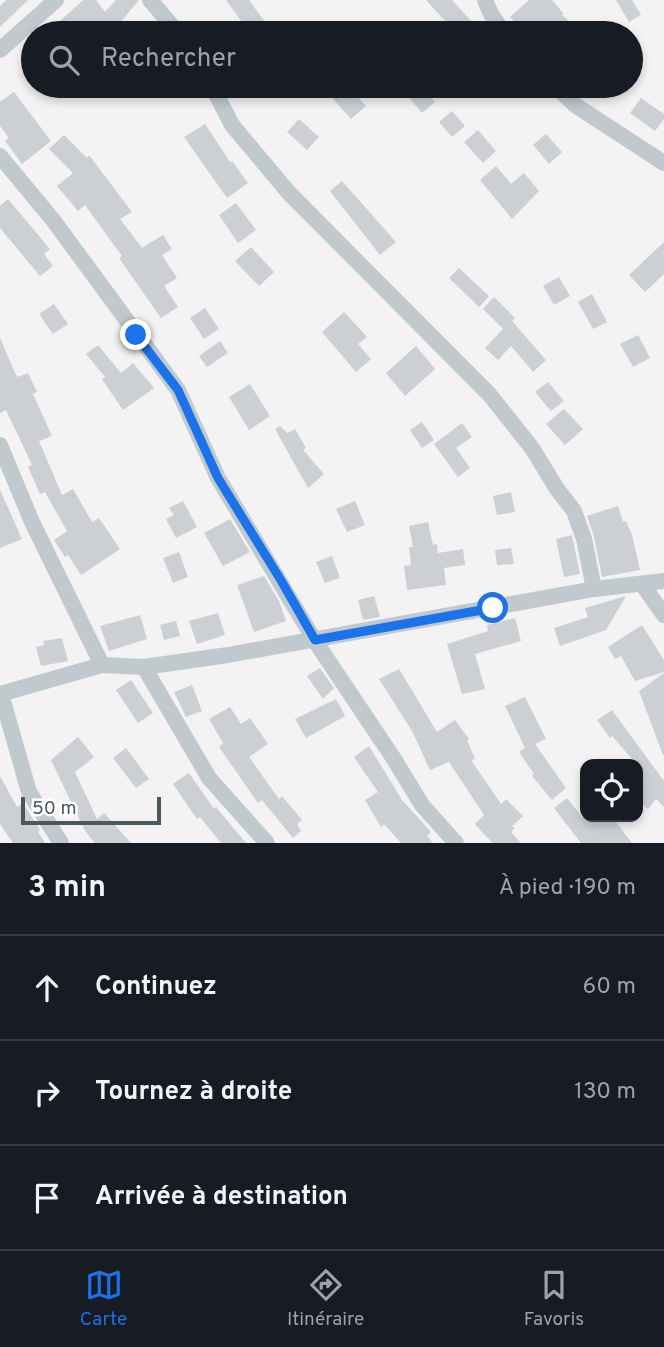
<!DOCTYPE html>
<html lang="fr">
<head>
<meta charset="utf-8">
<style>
	body { margin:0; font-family:Overpass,sans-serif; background:#242831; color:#f1f3f6 }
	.controls { position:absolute; right:21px; bottom:21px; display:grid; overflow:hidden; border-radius:14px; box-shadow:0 4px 10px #0003 }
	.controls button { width:63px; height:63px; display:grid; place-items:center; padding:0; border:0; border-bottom:2px solid #363941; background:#171b24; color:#f1f3f6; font:35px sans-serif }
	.scale { position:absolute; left:21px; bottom:18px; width:140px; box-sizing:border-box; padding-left:7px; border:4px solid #4b595f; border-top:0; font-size:19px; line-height:24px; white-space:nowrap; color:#4b595f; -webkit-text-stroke:5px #fff; paint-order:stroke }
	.stop { position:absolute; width:21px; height:21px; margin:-16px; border:5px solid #1a73e8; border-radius:50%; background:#fff }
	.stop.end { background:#1a73e8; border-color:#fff; box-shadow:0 2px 7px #0008 }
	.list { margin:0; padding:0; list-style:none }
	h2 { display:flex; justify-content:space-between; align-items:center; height:91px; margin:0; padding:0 28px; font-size:30px }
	h2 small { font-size:23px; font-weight:400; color:#9ea1a6 }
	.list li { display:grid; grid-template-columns:46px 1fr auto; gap:21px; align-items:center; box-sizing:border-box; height:105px; padding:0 28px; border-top:2px solid #363941 }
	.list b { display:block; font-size:26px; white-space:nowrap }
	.list em { font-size:23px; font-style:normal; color:#9ea1a6 }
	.icon { flex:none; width:38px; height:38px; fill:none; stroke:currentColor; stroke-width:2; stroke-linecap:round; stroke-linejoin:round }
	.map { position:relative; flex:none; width:664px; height:843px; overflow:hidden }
	.search { position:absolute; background:#171b24; box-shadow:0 4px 10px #0003; left:21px; right:21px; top:21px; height:77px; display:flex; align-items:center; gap:18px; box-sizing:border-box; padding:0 24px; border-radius:38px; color:#9ea1a6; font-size:26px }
	.sheet { height:406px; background:#171b24 }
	nav { display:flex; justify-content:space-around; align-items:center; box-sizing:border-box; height:98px; border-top:2px solid #363941; background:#171b24; font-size:19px; color:#9ea1a6 }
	nav a { display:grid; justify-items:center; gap:4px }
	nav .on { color:#1a73e8 }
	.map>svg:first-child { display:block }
	.building { fill:#ccd0d4 }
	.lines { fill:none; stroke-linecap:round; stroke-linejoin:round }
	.minor { stroke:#bfc9ce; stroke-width:16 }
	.route { stroke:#1a73e8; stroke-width:9 }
</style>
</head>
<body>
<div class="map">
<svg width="664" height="843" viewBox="0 0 664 843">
	<rect width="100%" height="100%" fill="#f4f2f3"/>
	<g class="building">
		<path d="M6,0h22l-28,27v-21z"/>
		<path d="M83,0h13l9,12 11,-12h23l-20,24 -12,9h-60z"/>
		<path d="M226,0h23l24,33h-26l-7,-10 2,-1z"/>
		<path d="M426,0h26l30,33h-26z"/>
		<path d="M529,0h23l12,14 -2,1 20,18h-57l-15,-16z"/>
		<path d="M616,0h16l9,15 -12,7z"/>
		<path d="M348,86l18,20 -15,13 -18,-20z"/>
		<path d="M417,86h4l14,16 -13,11 -16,-19z"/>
		<path d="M14,92l37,49 -29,23 -17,-23 4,-3 -9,-12v-24z"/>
		<path d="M641,98l23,16v5l-9,12 -25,-18z"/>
		<path d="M452,111l13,15 -13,11 -13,-15z"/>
		<path d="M299,119l20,18 -12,13 -20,-18z"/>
		<path d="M205,124l25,38 2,-1 16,22 -21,15 -43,-61z"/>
		<path d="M478,130l18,21 -13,12 -19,-21z"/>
		<path d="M546,134l16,18 -13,12 -16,-19z"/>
		<path d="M64,135l23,23 2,-3 43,57 -12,7 22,29 21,-13 9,14 -10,6 15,23 -13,8 14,21 -17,11 -42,-60 3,-2 -37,-51 -7,6 -21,-25 16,-13 -24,-24z"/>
		<path d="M496,166l15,18 13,-11 15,18 -27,28 -32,-39z"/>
		<path d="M342,181l54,61 -16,13 -50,-64z"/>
		<path d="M8,199l42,50 -6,5 9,12 -13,10 -40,-48v-22z"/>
		<path d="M236,203l20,27 -18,13 -19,-28z"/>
		<path d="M664,242v32l-19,18 -16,-17z"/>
		<path d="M251,247l23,25 -15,14 -24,-25z"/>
		<path d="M459,268l30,28 -10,11 -30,-29z"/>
		<path d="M559,277l11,19 -16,9 -11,-19z"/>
		<path d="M592,294l15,28 -14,7 -15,-27z"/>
		<path d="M494,297l21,21 -3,3 34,39 -13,12 -22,-26 -13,14 -13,-12 18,-19 -20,-20z"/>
		<path d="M54,304l14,20 -15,10 -14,-20z"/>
		<path d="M205,308l14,21 -15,10 -14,-21z"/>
		<path d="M344,312l23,25 -9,7 13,15 -15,13 -34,-40z"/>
		<path d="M638,335l12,23 -17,9 -13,-23z"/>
		<path d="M0,338l16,37 2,2 10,-4 9,19 -4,2 19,42 -13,5 23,54 11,-6 19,33 7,-4 21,31 -39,26 -13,-20 -3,2 -11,-17 13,-9 -22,-39 -5,2 -12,-27 4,-2 -26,-55 -6,3z"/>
		<path d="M220,341l8,12 -21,14 -8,-11z"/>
		<path d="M98,345l23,28 12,-10 21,25 -31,22 -21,-31 3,-2 -19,-23z"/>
		<path d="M416,346l19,23 -30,27 -19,-23z"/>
		<path d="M548,382l16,19 -13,10 -16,-19z"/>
		<path d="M250,384l20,32 -21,14 -20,-33z"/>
		<path d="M564,409l19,20 -18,16 -19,-21z"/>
		<path d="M422,422l12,18 -12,8 -12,-18z"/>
		<path d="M462,423l10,14 -16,11 14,20 -12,9 -24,-33z"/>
		<path d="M280,426l7,7 8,-4 11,19 -3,2 21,24 -16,14 -33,-59z"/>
		<path d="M0,490l22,49 -22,9z"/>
		<path d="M511,492l4,20 -18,3 -4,-19z"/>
		<path d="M183,501l14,26 -21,11 -10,-19 8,-4 -5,-7z"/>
		<path d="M355,501l10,24 -18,7 -11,-23z"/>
		<path d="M618,506l5,16 3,-1 6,14 8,35 -38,7 -8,-40 -7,-21z"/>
		<path d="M230,519l20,33 -27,14 -19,-33z"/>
		<path d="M428,522l5,23 4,-1 1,9 25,-4 2,16 -21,3 2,17 -39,5 -3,-24 7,-1 -2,-18h4l-4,-21z"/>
		<path d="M572,535l8,39 -16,3 -8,-38z"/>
		<path d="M511,548l3,16 -17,1 -2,-15z"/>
		<path d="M179,552l9,25 -15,6 -10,-25z"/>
		<path d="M332,556l8,22 -15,5 -9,-21z"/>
		<path d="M264,576l15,25 7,20 -32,11 -17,-47z"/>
		<path d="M374,596l6,21 -17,3 -5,-20z"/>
		<path d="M626,596l-20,34 -46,16 -6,-18 34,-11 -3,-9z"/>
		<path d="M218,613l7,22 -28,9 -8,-23z"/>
		<path d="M140,615l7,24 -38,12 -9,-25z"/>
		<path d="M515,618l6,23 -46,13 10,35 -23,5 -15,-50 41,-13 -1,-6z"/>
		<path d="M176,621l4,15 -16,4 -4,-15z"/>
		<path d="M642,625l22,35v12l-29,9 -14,-25 -6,3 -7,-12z"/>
		<path d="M62,638l6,23 -27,5 -5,-19 8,-2 -1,-4z"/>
		<path d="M320,668l14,20 -11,11 -16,-23z"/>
		<path d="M399,669l38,63 18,-12 14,19 -2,1 8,19 -4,1 30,44 5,-5 17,17 -11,10 3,2 -4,4 10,11h-28l-9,-9 -9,-10 9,-9 -35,-53 -19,8 -18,-39 -33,-52z"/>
		<path d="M664,673v82h-1l-24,-64z"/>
		<path d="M131,680l22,33 -15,10 -22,-33z"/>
		<path d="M192,685l10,26 -16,6 -12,-25z"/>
		<path d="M525,697l21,42 -11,5 31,44 -14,12 -20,-24 2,-2 -15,-22 6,-4 -20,-42z"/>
		<path d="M336,699l9,17 -39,22 -11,-19z"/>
		<path d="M230,707l11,17 9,-6 18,26 -19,13 30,42 3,-3 20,24 -5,4 4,7 -8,7 -31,-38 -4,3 -39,-56 4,-4 -14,-24z"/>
		<path d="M612,710l52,71v26l-8,-8 -8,10 -10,-9v-36h-9l4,-4 -21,-24 -2,2 -13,-18z"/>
		<path d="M78,737l16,20 -19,15 22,47 7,-6 27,30h-36l-10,-12 -34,-71z"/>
		<path d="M369,746l33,54 29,32 -4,4 6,7h-32l-17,-19 -3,3 -16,-27 13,-8 -24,-35z"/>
		<path d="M126,748l23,31 -13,9 -23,-30z"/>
		<path d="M189,773l25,36 2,-2 30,36h-25l-21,-26 -3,2 -24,-35z"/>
		<path d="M0,776l17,31 6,-4 17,27 -2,2 7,11h-32l-13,-19z"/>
		<path d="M567,798l15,19h30l20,26h-51l-27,-35z"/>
	</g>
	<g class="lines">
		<g class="minor">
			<path d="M150,0l28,33"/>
			<path d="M485,0l6,14 13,19"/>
			<path d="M0,50l56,-50"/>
			<path d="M212,86l20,39 57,68 200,201 43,54 25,41 17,22 10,28 10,50"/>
			<path d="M555,86l20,19 89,58"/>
			<path d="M0,156l53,64 125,170 40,88 97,163 79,118 28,46 34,38"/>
			<path d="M0,445l32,77 70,143"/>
			<path d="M642,584l22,31"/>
			<path d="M144,667l65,111 58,65"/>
			<path d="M0,694l102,-29 42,2 84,-12 366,-66 70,-8"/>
			<path d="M1,694l28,98 32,51"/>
		</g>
	</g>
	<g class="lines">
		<path class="route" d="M136,335l42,55 40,88 64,104 33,58 178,-32"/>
	</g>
</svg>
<div class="controls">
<button><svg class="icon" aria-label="locate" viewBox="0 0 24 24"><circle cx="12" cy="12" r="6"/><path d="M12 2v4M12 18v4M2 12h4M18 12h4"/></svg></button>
</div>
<div class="scale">50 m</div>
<div class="stop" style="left:493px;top:608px"></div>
<div class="stop end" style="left:136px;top:335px"></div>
<div class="search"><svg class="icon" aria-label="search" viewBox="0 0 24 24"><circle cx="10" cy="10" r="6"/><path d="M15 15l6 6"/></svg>Rechercher</div>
</div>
<section class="sheet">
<h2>3 min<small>À pied · 190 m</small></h2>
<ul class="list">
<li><svg class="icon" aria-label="ahead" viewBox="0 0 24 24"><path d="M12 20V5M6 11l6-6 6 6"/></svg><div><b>Continuez</b></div><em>60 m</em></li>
<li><svg class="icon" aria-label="right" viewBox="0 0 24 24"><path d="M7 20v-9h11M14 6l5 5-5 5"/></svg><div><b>Tournez à droite</b></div><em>130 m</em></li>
<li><svg class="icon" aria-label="arrive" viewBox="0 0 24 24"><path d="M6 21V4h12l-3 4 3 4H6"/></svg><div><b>Arrivée à destination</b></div></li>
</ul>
</section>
<nav>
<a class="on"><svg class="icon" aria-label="map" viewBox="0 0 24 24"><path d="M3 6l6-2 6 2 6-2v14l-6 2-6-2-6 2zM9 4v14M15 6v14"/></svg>Carte</a>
<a><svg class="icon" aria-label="directions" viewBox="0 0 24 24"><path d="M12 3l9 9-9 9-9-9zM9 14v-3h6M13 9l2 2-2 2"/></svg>Itinéraire</a>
<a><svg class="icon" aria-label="saved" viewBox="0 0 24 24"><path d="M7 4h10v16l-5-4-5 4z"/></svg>Favoris</a>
</nav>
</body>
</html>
